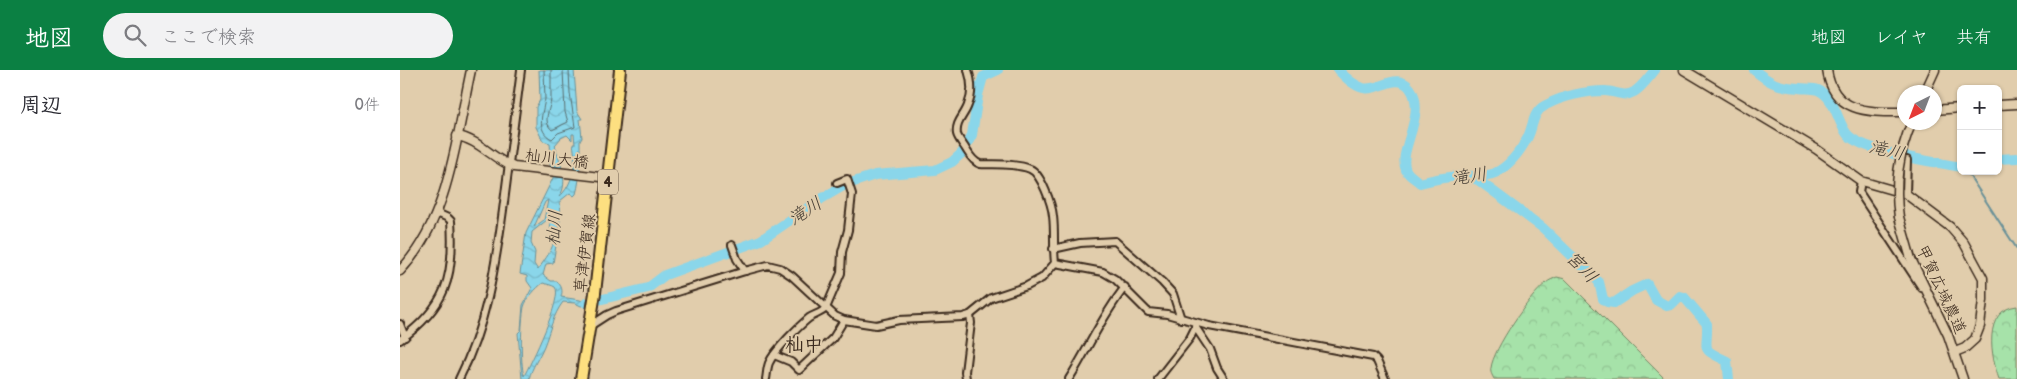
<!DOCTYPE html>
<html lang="ja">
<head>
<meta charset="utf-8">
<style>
	body { margin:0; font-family:"Balsamiq Sans","Klee One",sans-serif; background:#f2f2f3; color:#2b2b33 }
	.controls { position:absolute; right:15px; top:15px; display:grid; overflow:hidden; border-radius:8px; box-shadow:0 1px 4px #0004 }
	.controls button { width:45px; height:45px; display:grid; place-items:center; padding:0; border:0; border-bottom:1px solid #e1e1e2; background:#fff; color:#2b2b33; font:25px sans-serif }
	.compass { position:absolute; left:1497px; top:15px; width:45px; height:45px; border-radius:50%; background:#fff; box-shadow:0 1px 4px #0004; rotate:222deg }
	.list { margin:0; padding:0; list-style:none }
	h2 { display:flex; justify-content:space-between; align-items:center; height:65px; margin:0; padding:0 20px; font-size:21px }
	h2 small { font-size:16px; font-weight:400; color:#7c7c81 }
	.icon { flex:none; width:28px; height:28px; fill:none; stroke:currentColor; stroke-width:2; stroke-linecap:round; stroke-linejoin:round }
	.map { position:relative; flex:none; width:1617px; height:309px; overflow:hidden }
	header { display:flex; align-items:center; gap:30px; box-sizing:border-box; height:70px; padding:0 25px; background:#0b8043; color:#fff }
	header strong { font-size:24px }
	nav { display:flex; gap:28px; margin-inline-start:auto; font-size:18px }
	.search { width:350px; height:45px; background:#f2f2f3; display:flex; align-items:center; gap:12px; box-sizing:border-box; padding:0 18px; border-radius:28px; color:#7c7c81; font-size:19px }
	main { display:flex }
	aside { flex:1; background:#fff }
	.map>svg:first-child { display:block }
	.forest { fill:url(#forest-crowns); stroke:#708664 }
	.water { fill:url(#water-waves); stroke:#6a9198; fill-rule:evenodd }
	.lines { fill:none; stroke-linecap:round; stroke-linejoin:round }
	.shore { stroke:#5b6f70; stroke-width:1 }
	.stream { stroke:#6a9198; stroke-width:2 }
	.river { stroke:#8ad6ea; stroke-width:10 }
	.minor-casing { stroke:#3b2a1e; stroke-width:10 }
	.tertiary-casing { stroke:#3b2a1e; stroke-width:11 }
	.primary-casing { stroke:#3b2a1e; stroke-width:14 }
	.minor { stroke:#e1cdac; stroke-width:6 }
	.tertiary { stroke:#e1cdac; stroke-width:8 }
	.primary { stroke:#fddf80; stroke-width:10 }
	.tertiary-bridge-casing { stroke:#3b2a1e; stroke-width:11; stroke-linecap:butt }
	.tertiary-bridge { stroke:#e1cdac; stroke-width:8 }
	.labels { text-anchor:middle; stroke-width:4; stroke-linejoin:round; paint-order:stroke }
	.shield { fill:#e1cdac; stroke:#6d5b49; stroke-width:1 }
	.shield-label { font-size:15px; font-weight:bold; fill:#3b2a1e }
	.street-label { font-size:16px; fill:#3b2a1e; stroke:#e1cdac }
	.water-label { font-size:18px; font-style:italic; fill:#433b32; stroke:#e1cdac }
	.quarter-label { font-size:19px; font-weight:bold; fill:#3b2a1e; stroke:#e1cdac }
</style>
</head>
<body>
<header>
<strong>地図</strong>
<div class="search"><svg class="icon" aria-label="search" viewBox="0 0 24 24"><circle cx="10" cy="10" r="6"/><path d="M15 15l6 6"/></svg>ここで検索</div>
<nav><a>地図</a><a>レイヤ</a><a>共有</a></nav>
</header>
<main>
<aside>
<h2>周辺<small>0件</small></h2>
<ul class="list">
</ul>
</aside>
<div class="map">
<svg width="1617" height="309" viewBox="0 0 1617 309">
	<defs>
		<pattern id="forest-crowns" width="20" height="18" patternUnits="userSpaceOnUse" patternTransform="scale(1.25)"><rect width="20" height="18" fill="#a6e2a9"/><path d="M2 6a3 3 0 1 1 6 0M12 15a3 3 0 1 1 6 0" fill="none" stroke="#90c291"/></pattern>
		<pattern id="water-waves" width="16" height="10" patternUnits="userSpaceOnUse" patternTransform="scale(1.25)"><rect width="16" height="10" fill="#8ad6ea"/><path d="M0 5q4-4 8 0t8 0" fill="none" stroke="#78b8c8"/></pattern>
	</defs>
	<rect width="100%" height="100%" fill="#e1cdac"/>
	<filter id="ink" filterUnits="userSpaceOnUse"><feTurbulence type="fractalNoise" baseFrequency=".02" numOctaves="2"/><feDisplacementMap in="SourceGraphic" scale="10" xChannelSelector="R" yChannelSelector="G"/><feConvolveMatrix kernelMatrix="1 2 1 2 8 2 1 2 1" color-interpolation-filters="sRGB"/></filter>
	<g filter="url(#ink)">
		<g class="forest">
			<path d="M1157,207l8,2 100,100h-171c-2,-4 -4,-7 -3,-11 2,-19 39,-73 55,-85 3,-3 7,-4 11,-6z"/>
			<path d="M1617,236v73h-18c-8,-22 -17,-69 18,-73z"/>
		</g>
		<path class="water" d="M139,0h35l3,41 5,8h-2l2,19 -2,3c0,17 1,36 -4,53l-2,2 -4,-3 -10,8c1,10 1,25 -4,32l1,7 -4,23 -7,1 -3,11 8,6h6c5,6 6,9 4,16l19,3 4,2 16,-4 -3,4 -16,4 -6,-3 -12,-1c-10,13 -13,29 -19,44 -5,12 -12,21 -15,33h-7l-4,-46 3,-3 2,-25 9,-17 -5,-7v-5l-7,-2 6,-41 27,-55v-5l-4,-13 2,-2 -1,-15 -7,-2 -7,-14v-20l4,-7zM172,64h2l1,10h-2c4,18 0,41 -14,53 11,-15 0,-36 -4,-52l6,-7 6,-3 5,5zM148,130l-4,20 -10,7 11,-25zM147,150l3,1 1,13 4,1c-2,16 -9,22 -17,35l-4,-6 1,-12 -4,-9 1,-11zM143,213c3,1 9,2 12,4 9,9 -25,78 -31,89 -4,-14 -3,-54 0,-69 2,-8 13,-20 19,-24z"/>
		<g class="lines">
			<g class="shore">
				<path d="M144,0c0,9 1,19 1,29 -2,13 -10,32 7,40l6,-6 17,-6 -5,-34 -1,-23"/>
				<path d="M151,0c0,10 0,19 0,29 -1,11 -9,22 1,31l16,-8 -3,-10 -2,-42"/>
			</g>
			<path class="stream" d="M1569,105l48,74"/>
			<g class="river">
				<path d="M938,0c7,7 15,15 25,18 15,4 34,-17 47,0 18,25 -13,63 -4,82 3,6 10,9 14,13 14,-4 27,-6 41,-7 12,-1 23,2 34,-3 14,-7 26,-23 33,-36 6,-13 4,-25 18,-32 16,-9 40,-14 59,-14 10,0 19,7 29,1 8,-5 15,-15 21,-22"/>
				<path d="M1354,0c16,13 24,17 45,18 6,1 14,0 19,2 17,7 19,31 29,44 15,18 89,28 114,33"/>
				<path d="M1598,89l19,-1"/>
				<path d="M1072,108l6,2 65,48 56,54 4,17 4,3 7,1 18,-12 15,-7 9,16 11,6 4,-1 9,-9 4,1 23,27c1,28 -8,24 20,37l2,18"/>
				<path d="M186,233l62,-15 17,-13 96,-35 60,-41 24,-14 30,-10 60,-5 17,-8 10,-9 10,-18 6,-40 5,-18 15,-7"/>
			</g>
			<g class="minor-casing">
				<g id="minor">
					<path d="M1461,111l-2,11 63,96"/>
					<path d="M1506,124l1,-34"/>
					<path d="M332,175l5,14 8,12"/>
					<path d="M653,179l27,-6 35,-2 47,41 11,12 8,25"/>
					<path d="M655,193l48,9 12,7 33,33 19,2 42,12 164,31 4,4 8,18"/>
					<path d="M0,254l5,13"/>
					<path d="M190,256l17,-11 9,-4 129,-40 23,-6 12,3 12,8 43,40 9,4 32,5 23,-5 64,-3 7,-2 21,-17 36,-12 15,-8 13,-15c-2,-16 0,-31 -2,-47 -1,-11 -12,-43 -23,-47 -14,-6 -35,-4 -50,-5 -6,-2 -10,-8 -13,-13 -3,-6 -9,-12 -10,-17 -2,-12 8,-19 11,-29 5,-12 4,-23 0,-35"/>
					<path d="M796,258l14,21 7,19 7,11"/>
					<path d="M0,270c46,-33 55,-63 51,-119l-3,-3 -11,-5"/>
					<path d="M374,285l17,7 8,8 34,-32 11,-18"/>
					<path d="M59,309c27,-53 36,-110 44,-169 6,-46 12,-93 18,-140"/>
					<path d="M366,309c1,-5 1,-11 3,-16 6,-13 29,-36 40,-45 6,-4 13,-5 17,-10l15,-35 1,-21 6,-22 4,-36 -5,-15 -10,4"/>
					<path d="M566,309l-1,-7 6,-49 -1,-8"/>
					<path d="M669,309c19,-30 33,-63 56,-92"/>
					<path d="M758,309l32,-41 7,-14"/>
				</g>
			</g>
			<g class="tertiary-casing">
				<g id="tertiary">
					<path d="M1284,0l132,79 45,32 45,13 44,33 14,16 19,35v22l-3,26 -5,13 -10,9 -10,4"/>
					<path d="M1427,0c6,44 43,42 77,42"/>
					<path d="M1525,22l10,-22"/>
					<path d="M1598,35l19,-1"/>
					<path d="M1534,40l27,-2"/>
					<path d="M57,66c21,3 37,24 57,31l95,11"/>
					<path d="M1499,147l12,42 37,76 15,44"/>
					<path d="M0,201c50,-53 56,-133 71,-201"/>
				</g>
			</g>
			<g class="primary-casing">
				<path id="primary" d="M181,309l14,-86 25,-223"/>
			</g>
			<use href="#minor" class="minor"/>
			<use href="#tertiary" class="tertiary"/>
			<use href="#primary" class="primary"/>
			<g class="tertiary-bridge-casing">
				<path id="tertiary-bridge" d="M1499,147c-5,-32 0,-65 13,-95"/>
			</g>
			<use href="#tertiary-bridge" class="tertiary-bridge"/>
		</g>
	</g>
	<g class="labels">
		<rect class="shield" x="198" y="99.5" width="20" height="25" rx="4"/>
		<g class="shield-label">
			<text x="208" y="117">4</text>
		</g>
		<g class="street-label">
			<text transform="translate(157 88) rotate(7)" y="6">杣川大橋</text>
			<text transform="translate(184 183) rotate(-83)" y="6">草津伊賀線</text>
			<text transform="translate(1542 219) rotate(65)" y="6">甲賀広域農道</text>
		</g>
		<g class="water-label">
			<text transform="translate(1487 80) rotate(13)" y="6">滝川</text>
			<text transform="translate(1069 106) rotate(-9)" y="6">滝川</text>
			<text transform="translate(405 141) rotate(-33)" y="6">滝川</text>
			<text transform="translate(154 158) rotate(-85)" y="6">杣川</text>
			<text transform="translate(1182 197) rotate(46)" y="6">宮川</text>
		</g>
		<g class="quarter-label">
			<text x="404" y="281">杣中</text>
		</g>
	</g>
</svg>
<div class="controls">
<button>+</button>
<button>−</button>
</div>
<svg class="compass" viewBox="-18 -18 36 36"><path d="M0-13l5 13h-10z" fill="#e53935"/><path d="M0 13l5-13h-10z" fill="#7c7c81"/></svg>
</div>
</main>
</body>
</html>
